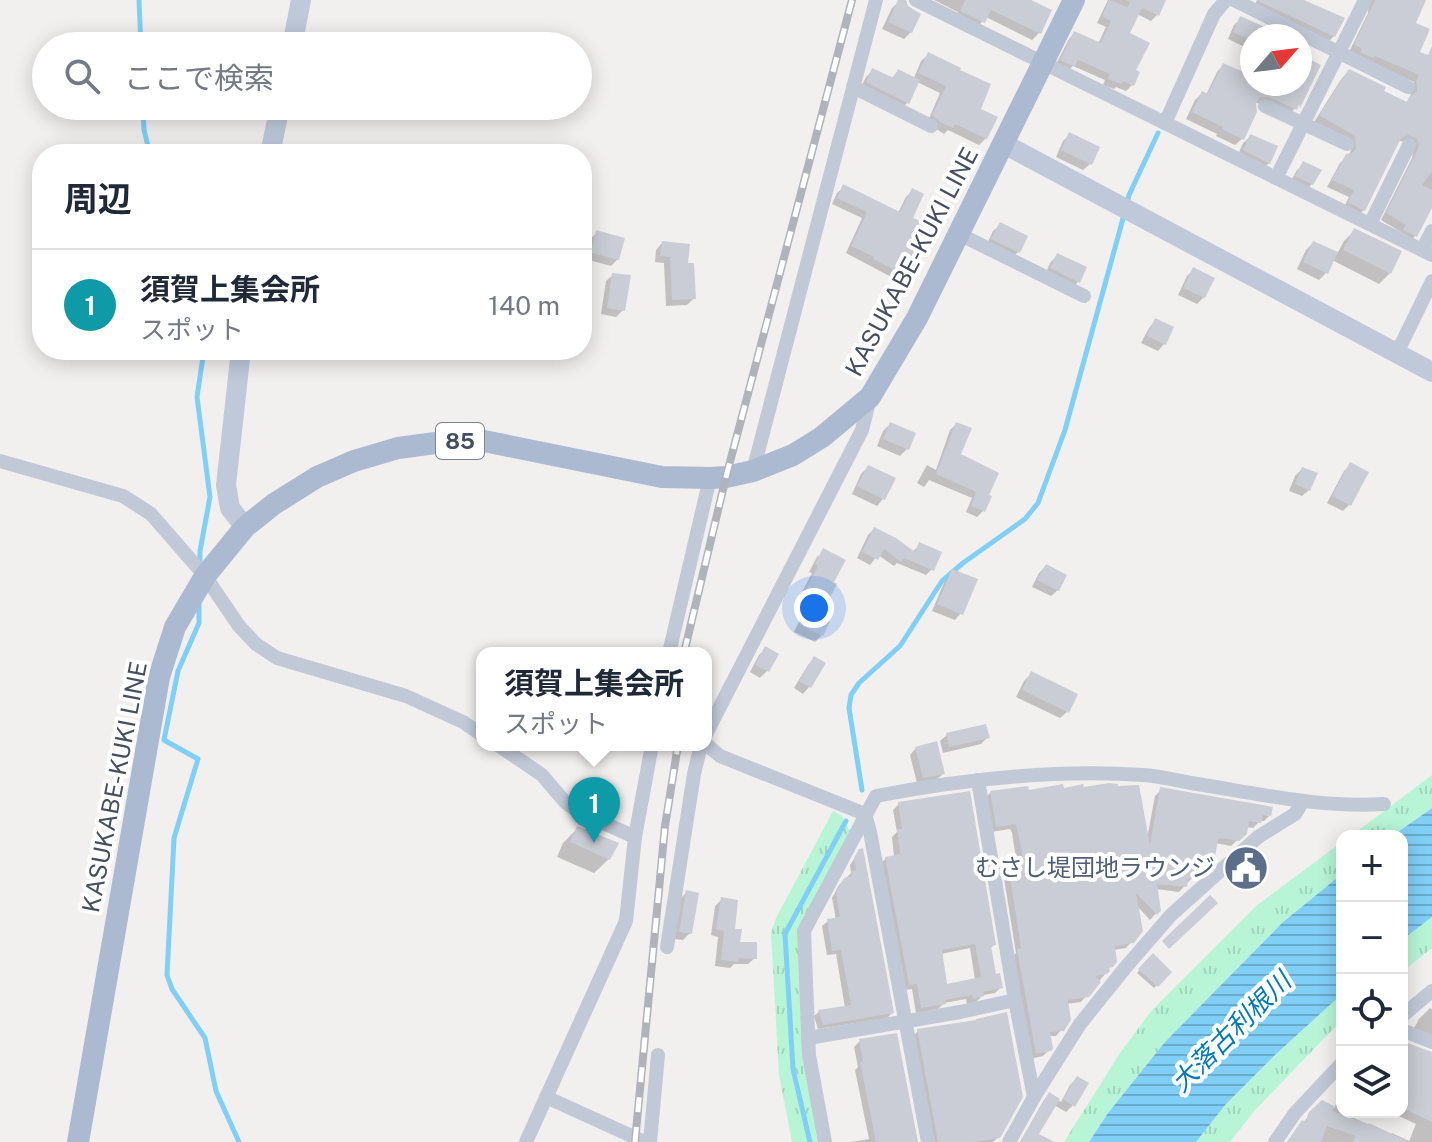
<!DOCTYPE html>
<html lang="ja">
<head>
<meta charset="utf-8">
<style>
	body { margin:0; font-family:"Public Sans","Noto Sans JP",sans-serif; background:#f6f6f7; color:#1f2937 }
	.controls { position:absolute; right:24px; bottom:24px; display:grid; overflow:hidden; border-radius:16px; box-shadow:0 4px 20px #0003 }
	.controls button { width:72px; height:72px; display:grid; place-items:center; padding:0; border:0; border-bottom:2px solid #e0e1e3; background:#fff; color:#1f2937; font:40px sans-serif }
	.compass { position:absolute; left:1240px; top:24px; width:72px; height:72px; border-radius:50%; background:#fff; box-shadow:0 4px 20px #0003; rotate:62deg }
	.you { position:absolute; left:814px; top:608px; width:28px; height:28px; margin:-20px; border:6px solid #fff; border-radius:50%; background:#1a73e8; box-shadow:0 0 0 12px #1a73e833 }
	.badge { display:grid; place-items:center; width:52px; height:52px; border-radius:50%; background:#024ff8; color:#fff; font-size:26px; font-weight:700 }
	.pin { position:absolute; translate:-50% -66px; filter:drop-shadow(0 2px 4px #0008) }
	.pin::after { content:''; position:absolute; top:42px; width:28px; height:24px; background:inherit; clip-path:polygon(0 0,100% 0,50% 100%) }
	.popup { position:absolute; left:476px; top:647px; width:236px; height:104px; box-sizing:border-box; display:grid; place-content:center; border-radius:16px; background:#fff; filter:drop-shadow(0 2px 6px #0005); font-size:26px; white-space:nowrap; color:#747a83 }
	.popup b { font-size:30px; color:#1f2937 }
	.popup::after { content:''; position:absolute; left:50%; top:100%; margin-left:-16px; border:16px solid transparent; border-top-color:#fff }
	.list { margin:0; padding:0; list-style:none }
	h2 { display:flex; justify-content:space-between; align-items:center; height:104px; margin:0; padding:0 32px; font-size:34px }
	h2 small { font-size:26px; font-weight:400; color:#747a83 }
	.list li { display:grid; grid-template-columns:52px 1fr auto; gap:24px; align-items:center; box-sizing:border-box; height:112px; padding:0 32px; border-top:2px solid #e0e1e3 }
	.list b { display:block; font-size:30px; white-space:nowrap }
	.list p { margin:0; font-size:26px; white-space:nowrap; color:#747a83 }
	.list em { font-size:26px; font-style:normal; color:#747a83 }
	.icon { flex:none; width:44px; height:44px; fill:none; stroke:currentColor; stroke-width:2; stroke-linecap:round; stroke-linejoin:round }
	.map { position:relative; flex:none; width:1432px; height:1142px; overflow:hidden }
	.search { position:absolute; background:#fff; box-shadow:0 4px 20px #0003; left:32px; top:32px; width:560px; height:88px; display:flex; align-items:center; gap:20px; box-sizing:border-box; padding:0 28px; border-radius:44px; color:#747a83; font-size:30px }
	.panel { position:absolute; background:#fff; box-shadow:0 4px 20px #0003; left:32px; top:144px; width:560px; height:216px; border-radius:32px }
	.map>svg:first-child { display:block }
	.grass { fill:url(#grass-tufts) }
	.water { fill:url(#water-rules) }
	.shadow { fill:#0003; fill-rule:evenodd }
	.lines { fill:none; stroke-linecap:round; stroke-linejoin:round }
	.stream { stroke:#80cff7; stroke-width:5 }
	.building { fill:#cacdd5; fill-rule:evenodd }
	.street { stroke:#c1c9d6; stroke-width:14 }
	.secondary { stroke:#bfc9da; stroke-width:20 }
	.primary { stroke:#abbad1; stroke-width:22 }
	.rail-casing { stroke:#b0b3ba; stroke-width:8 }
	.rail { stroke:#fff; stroke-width:5; stroke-dasharray:15; stroke-linecap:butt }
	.labels { text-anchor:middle; stroke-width:8; stroke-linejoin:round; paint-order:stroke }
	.shield { fill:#fff; stroke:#7d848f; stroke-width:2 }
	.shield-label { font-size:22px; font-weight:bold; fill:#454f5f }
	.street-label { font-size:24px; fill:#454f5f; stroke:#fff }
	.service-label { font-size:24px; fill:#4e5e75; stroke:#fff; text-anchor:end }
	.water-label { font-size:26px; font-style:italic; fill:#0079b7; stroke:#fff }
</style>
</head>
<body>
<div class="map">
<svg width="1432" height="1142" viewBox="0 0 1432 1142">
	<defs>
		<pattern id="grass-tufts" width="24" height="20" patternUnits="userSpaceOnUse" patternTransform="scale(2)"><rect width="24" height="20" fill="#b8f5d7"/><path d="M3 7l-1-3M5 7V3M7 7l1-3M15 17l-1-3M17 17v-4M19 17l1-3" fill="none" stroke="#a0d4bb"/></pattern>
		<pattern id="water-rules" width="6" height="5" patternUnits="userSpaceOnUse" patternTransform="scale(2)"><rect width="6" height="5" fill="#80cff7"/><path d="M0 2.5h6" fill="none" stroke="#6baacb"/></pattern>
	</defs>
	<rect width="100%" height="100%" fill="#f2efef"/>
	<g class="grass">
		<path d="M1432,775v33l-40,28h-41z"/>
		<path d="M833,811l9,5 9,17 -53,97 23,212h-29l-13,-67 -8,-142 5,-15z"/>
		<path d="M1342,842v32l-59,48 -118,120 -57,71 -19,29h-25l56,-89 32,-43 104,-104z"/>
		<path d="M1432,917v31l-30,24v-32z"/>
		<path d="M1342,994v26l-86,89 -26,33h-34l30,-38 49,-49z"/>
	</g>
	<g class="water">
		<path d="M1432,808v109l-30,23v-104h-10z"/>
		<path d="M1342,874v120l-67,61 -49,49 -30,38h-107l19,-29 57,-71 118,-120z"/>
	</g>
	<g class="shadow">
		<path d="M934,0h98l-1,2 8,31 -7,7 -46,-23 -9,11 -22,-10 3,-6z"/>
		<path d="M1108,0h56l-7,15 -6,6 -14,-7 -10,20 7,37 4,2 -6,12 -6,6 -10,-4 -2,2 -11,-4 2,-5 -32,-14 -6,6 -12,-6 14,-27 6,-6 23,11 8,-17 -9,-4z"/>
		<path d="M1257,0h45l32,36 -6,6 -74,-35z"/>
		<path d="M1369,0h55l-10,24 3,29 15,6v147l-16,29 -7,7 -11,-5 3,-5 -20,-12 31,-62 1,-7 -6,-9 -8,-1 -35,69 -7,6 -14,-7 6,-12 -22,-10 13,-24 9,-8 2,-5 -2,-7 -35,-21 28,-44 7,-7 32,21 24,11 6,-5 -1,-8 4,-8 -65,-30 19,-39z"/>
		<path d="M899,2l12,30 -7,7 -22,-10 10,-21z"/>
		<path d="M1241,19l18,17h-7v10l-3,3 -21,-10 6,-14z"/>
		<path d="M928,55l50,55 8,28 -7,7 -31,-15 -4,4 -17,-11 13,-30 -23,-11 -10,21 -6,6 -41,-20 6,-12 7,-7 18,9 7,-8 16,7 7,-17z"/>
		<path d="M1300,58l18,8 -18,38 -12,11 -26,-12h-8l-12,36 -7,6 -19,-9 1,-2 -31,-15 9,-19 7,-7 4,2 11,-23 6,-7 22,10 7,-15v24h48z"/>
		<path d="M1070,134l20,30 -7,6 -27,-13 7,-16z"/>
		<path d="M1250,137l19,26 -7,7 -25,-13 6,-14z"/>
		<path d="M1304,164l8,20 -7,7 -15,-8 7,-13z"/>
		<path d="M844,187l54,26 8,-16 6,-6 -2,28 -8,54 -7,6 -49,-26 16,-35 -30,-14 5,-11z"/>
		<path d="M1000,225l18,27 -7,7 -25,-13 7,-15z"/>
		<path d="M1355,230l35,43 -11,11 -47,-24 -6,13 -7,7 -22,-11 9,-19 7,-7 24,11 7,-13z"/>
		<path d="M597,233l21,26 -7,7 -26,-7 5,-20z"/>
		<path d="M662,243l24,22 8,33 -7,7 -21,1 -2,-43 -9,-1 1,-12z"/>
		<path d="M1057,256l21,26 -6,6 -27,-13 5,-12z"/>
		<path d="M1193,270l11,27 -7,7 -19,-9 9,-19z"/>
		<path d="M613,275l10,35 -7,7 -15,-3 5,-33z"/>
		<path d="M1155,321l9,23 -6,7 -17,-8 8,-15z"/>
		<path d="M890,424l17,25 -7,7 -23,-10 6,-15z"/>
		<path d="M956,424l2,31 28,41 -3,15 -6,6 -11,-5 6,-14 -43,-18 -5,7 -7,-4 10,-18 9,5 14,-40z"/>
		<path d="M1351,465l-1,39 -7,7 -16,-8 17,-32z"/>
		<path d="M868,467l15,32 -6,7 -25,-12 9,-20z"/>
		<path d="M1302,469l7,21 -7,6 -13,-5 6,-15z"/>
		<path d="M874,529l38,23 8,-7 12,24 -6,6 -29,-12 -3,3 -16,-11 -8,10 -13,-7 11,-23z"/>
		<path d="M824,551l-7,67 5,17 -7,7 -21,-10 14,-29 -9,-5 13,-25 -3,-1 8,-15z"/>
		<path d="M1046,566l12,24 -7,6 -19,-9 7,-14z"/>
		<path d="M952,571l9,42 -6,7 -23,-9 14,-33z"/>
		<path d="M766,649l1,22 -7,7 -10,-6 9,-17z"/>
		<path d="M815,658l-6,29 -6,7 -9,-6 14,-23z"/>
		<path d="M1031,674l36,38 -7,6 -44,-21 8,-16z"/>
		<path d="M947,735l40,3 -6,6 -38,9 -3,-12z"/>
		<path d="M916,748l27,26 -7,6 -19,3 -7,-28z"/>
		<path d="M1062,790l85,49 8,-43 6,-6 108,26 -5,5h-4l-7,7 -7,-1 -1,6 -14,13 -16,-3 -3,19 -7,7 -7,-1 -6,6v4l-13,14 -23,-3 3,21 -9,10 -14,-15 -4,36 -6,7 -13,2 -7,23 -25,29 -15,2 -4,25 -6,7h-8l3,12 -8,8 -13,3 -18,-102 4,-4 -13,-81 6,-5 8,-2 -5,-32 -2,-4 -19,3 -6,-34 6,-6z"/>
		<path d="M899,804l95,141 -5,4 5,28 7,10 -6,6 -12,2 -7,7 -9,2 -1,-5 -22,4 -6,6 -22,4 -4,-24 -9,1 -23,-126 6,-6 8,-1 -2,-20 5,-5 -4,-22zM970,948l5,32 -29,6 -5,-32z"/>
		<path d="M578,828l31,31 -15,14 -37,-16 6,-14z"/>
		<path d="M860,850l32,163 -5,5 -69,11 -4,-13 5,-4 26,-4 -9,-54 -9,1 -5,-29 6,-5 8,-1 -4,-22 7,-13 12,-12 -1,-8z"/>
		<path d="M687,892l3,41 -7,7 -9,-1 6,-40z"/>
		<path d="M722,899l16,45 17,14 -7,6h-14l-4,4 -15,-2 3,-29 -7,-2 4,-29z"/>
		<path d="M1153,956l17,16 -16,16 -17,-15z"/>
		<path d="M1430,1008l2,1v33l-20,-10 7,-13z"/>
		<path d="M918,1031l80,106 -5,5h-61l-20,-105z"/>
		<path d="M860,1041l56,101h-66l19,-3 -14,-69 3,-3 -4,-20z"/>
		<path d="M1402,1043l30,10v89h-145l9,-12 24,-26 2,-1 12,5 8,-17v21h12l-2,5 38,18 2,-2 17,8 7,-17 -26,-12h12z"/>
		<path d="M1077,1078l-4,27 -7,7 -12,-7 -20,37h-14l24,-42 5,-5 12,7 9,-17z"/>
	</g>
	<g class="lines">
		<g class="stream">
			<path d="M139,0l2,46"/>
			<path d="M143,106l1,24 6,24"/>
			<path d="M1127,205l2,-10 29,-62"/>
			<path d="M200,566v-15l10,-54 -13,-100 7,-47"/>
			<path d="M199,604v19l-21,48 -14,69 34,19 -24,79 -7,137 5,14 33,49 11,53 23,51"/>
			<path d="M862,790l-13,-82 2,-13 8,-12 41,-37 42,-65 21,-18 62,-44 13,-16 27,-73 59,-215"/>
			<path d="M810,1142l-17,-73 -8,-135 61,-113"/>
		</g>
	</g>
	<g class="building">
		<path d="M898,0h8l2,6 13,8 -9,19 -24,-11z"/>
		<path d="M965,0h66l21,10 -11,24 -50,-24 -6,13 -25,-12z"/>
		<path d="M1109,0l19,7 2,-5 -5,-2h41l-7,16 -17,-8 -12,25 20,10 -14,27 4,2 -6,14 -11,-5 -1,3 -14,-5 2,-5 -32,-14 -3,7 -15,-7 14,-29 27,12 10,-22 -9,-5z"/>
		<path d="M1256,0h48l41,18 -10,19z"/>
		<path d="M1375,0h51l-10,23 14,6 -10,23 8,3 4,-9v126l-10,13 10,5v18l-15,29 -14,-7 3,-5 -20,-12 32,-64 1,-5 -2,-5 -9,-4 -8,5 -35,71 -17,-9 6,-12 -22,-10 14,-26 6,-1 4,-4 -1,-13 -36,-21 30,-46 37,18 -2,4 23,11 2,-5 8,-6 -1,-10 3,-6 -44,-19 -2,2 -13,-6 2,-3 -8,-5z"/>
		<path d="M1240,16l25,11 -4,9h-9v5l-19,-9z"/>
		<path d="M928,52l33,16 -1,2 31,14 -10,25 17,8 -11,22 -32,-15 -2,4 -13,-6 -8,-7 14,-29 -28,-13z"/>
		<path d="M1300,54l21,11 -21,43 -1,-4 -2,6 -28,-13h-9l-4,6 1,9 -13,28 -22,-11 1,-2 -31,-15 10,-21 6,3 15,-31 29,13v8h48z"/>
		<path d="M872,68l22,10 4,-9 22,11 -11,24 -43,-22z"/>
		<path d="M1069,132l31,15 -8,18 -31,-15z"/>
		<path d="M1250,134l28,12 -8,18 -27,-14z"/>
		<path d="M1303,161l19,9 -9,15 -18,-9z"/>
		<path d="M843,184l57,28 12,-24 12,6 -11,24 14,6 -24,50 -30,-15 1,-2 -23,-11 16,-34 -30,-14z"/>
		<path d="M1000,222l28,14 -8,17 -29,-14z"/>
		<path d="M1354,228l48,23 -11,23 -48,-24z"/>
		<path d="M596,230l29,8 -6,22 -28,-7z"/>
		<path d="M662,241l28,3 -2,19h6l2,36 -24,1 -2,-43 -10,-1z"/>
		<path d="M1313,241l25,11 -10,22 -25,-12z"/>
		<path d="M1057,253l30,14 -7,16 -30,-15z"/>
		<path d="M1193,267l22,11 -10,20 -22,-10z"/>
		<path d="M612,273l19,2 -6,36 -18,-3z"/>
		<path d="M1155,318l19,9 -8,18 -19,-9z"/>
		<path d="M890,422l26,11 -7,17 -26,-11z"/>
		<path d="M956,422l16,6 -11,26 38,19 -10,22 3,1 -7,16 -14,-6 5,-14 -40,-18z"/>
		<path d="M1350,462l19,10 -18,34 -19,-10z"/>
		<path d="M868,465l28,13 -11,22 -28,-14z"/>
		<path d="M1302,467l16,6 -8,18 -15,-7z"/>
		<path d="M874,527l22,11 19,14 4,-10 23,10 -8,19 -30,-13 -3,4 -17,-13 -6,11 -16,-8z"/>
		<path d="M823,548l23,12 -12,22 3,2 -17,33 10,5 -7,14 -23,-11 13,-29 -8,-5 13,-25 -3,-2z"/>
		<path d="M1046,564l21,11 -8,16 -22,-11z"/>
		<path d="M952,569l26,10 -15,36 -26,-11z"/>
		<path d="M765,646l14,8 -10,18 -14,-7z"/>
		<path d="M814,656l12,7 -15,25 -12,-7z"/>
		<path d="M1031,671l47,23 -9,19 -47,-23z"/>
		<path d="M986,724l4,14 -41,9 -3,-14z"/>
		<path d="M937,741l8,33 -22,4 -8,-31z"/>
		<path d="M1109,783l9,1v2l21,-1 11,60 10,-58 113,20 -2,9 -8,-1 -2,8 -12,-2 -2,13 -8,7 -19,-3 -2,1 -4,24 -1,1 -11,-1 -1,5 -6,-1 -1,12h-6l-1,8 -30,-3 4,27 -4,4 -21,-22 7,38 -9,12 -19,3 2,16 -4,5 -4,1 1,3 -3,3 -12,2 6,6 -12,15 -21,3 3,20 -7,11 -14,1 3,17 -2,2 -15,3 -19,-105 4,-1 -13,-83 15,-3 -1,-9 -6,-29 -20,3 -6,-36 38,-5 1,4 34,-6 1,4 19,-4 1,3z"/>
		<path d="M970,791l26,154 -5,1 5,28 4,-1 3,15 -20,4 1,4 -11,3 -1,-4 -27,5 1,4 -25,4 -4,-24 -8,1 -24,-128 15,-3 -3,-25h5l-4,-27zM975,944l6,33 -34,7 -5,-34z"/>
		<path d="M577,826l42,17 -9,17 -40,-18z"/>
		<path d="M863,848l31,165 -71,12 -5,-15 33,-5 -10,-55 -9,1 -5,-32 13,-2 -4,-25 8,-14 8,-2 -1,-5 5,-1 -2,-12 5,-9z"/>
		<path d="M686,890l13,3 -7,41 -13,-2z"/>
		<path d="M1210,895l8,8 -49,46 -7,-8z"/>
		<path d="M721,897l17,3 -3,29h7l-2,13h17v17l-18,-1 -1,4 -17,-2 3,-29 -8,-2z"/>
		<path d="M1153,953l19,19 -14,15 -20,-18z"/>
		<path d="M1007,1012l16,85 -23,41 -26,4h-36l-21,-113 59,-9v-1z"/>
		<path d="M897,1033l21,109h-42l-16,-80h3l-4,-23z"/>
		<path d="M1402,1041l30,11v70l-30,-14z"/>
		<path d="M1077,1076l12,7 -14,24 -12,-8z"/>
		<path d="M1049,1092l11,7 -21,35 16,8h-35z"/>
		<path d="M1322,1100l12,6 -2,5 36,13 1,-1 40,19h-56l3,-6 -29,-10 -6,16h-34l15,-22 3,2 4,-10z"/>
	</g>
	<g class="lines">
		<g class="street">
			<path d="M916,0l516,255"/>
			<path d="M1234,0l174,87"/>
			<path d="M853,87l78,39"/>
			<path d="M1265,106l82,38"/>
			<path d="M1165,123l49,-109 12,-14"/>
			<path d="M1276,178l89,-178"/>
			<path d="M1370,224l39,-79"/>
			<path d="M959,234l125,62"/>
			<path d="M1422,250l10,-19"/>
			<path d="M1397,353l35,-72"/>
			<path d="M0,461l123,35 28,18 54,62 34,50 17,18 21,14 129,38 57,26 19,13"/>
			<path d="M753,471l123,-471"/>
			<path d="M669,653l41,-175"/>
			<path d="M706,734l156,-304 8,-32"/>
			<path d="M706,744l14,12 145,58 5,18 58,310"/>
			<path d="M498,745l44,30 23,27 14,10 56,25"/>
			<path d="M978,780l37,220 19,97"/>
			<path d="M667,947l27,-173 7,-29"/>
			<path d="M1402,1016l30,-25"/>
			<path d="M1402,1030l30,12"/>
			<path d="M808,1038l152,-26 55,-12"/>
			<path d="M546,1097l99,45"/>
			<path d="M526,1142l100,-221 9,-84 17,-92"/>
			<path d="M650,1142l8,-87"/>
			<path d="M825,1142l-16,-87 -5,-124 72,-135c88,-17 177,-27 267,-21 18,1 36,6 54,9 62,10 124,24 187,20"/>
			<path d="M1009,1142l25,-45 46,-73 45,-56 46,-53 87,-78 37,-23 8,-13"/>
			<path d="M1275,1142l20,-29 47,-50"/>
		</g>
		<g class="secondary">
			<path d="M292,46l9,-46"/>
			<path d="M1004,144l428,228"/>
			<path d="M270,154l10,-48"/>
			<path d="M241,350l-15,135 4,23 15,19"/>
		</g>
		<path class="primary" d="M78,1142l81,-465 16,-50 30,-51 40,-49 29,-23 43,-27 37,-16 44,-13 45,-6 41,-1 178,36 48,1 16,-1 27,-6 40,-16 29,-18 48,-40 47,-79 157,-318"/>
		<g class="rail-casing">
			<g id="rail">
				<path d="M684,653l42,-176 126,-477"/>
				<path d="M635,1142l30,-316 13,-81"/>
			</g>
		</g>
		<use href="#rail" class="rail"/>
	</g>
	<defs>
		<g id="civic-disc" transform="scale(2.3)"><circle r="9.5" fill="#5c6f8a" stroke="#fff"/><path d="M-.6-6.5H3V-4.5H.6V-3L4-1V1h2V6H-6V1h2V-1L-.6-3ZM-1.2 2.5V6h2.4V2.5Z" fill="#fff"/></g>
	</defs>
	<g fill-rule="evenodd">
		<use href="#civic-disc" x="1246" y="868"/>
	</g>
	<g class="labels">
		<rect class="shield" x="436" y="423" width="48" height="36" rx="6"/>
		<g class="shield-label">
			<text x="460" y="449">85</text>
		</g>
		<g class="street-label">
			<text transform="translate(912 262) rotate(-62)" y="8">KASUKABE-KUKI LINE</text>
			<text transform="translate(115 787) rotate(-79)" y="8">KASUKABE-KUKI LINE</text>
		</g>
		<g class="service-label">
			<text x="1215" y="876">むさし堤団地ラウンジ</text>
		</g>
		<g class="water-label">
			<text transform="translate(1231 1032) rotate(-45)" y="9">大落古利根川</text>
		</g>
	</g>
</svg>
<div class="controls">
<button>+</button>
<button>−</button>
<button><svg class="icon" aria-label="locate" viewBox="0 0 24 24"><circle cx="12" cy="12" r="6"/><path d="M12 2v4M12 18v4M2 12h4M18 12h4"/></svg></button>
<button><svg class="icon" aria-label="layers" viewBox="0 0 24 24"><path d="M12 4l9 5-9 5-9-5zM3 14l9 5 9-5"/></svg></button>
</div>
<svg class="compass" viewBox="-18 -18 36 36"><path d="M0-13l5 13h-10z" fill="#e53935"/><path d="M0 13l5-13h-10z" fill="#747a83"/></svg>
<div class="you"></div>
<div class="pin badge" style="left:594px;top:843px;background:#0f9aa8">1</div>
<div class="popup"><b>須賀上集会所</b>スポット</div>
<div class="search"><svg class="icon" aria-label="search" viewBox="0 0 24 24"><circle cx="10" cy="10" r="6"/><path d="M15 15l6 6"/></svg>ここで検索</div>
<section class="panel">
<h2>周辺<small></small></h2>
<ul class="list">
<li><span class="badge" style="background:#0f9aa8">1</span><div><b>須賀上集会所</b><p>スポット</p></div><em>140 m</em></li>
</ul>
</section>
</div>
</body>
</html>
